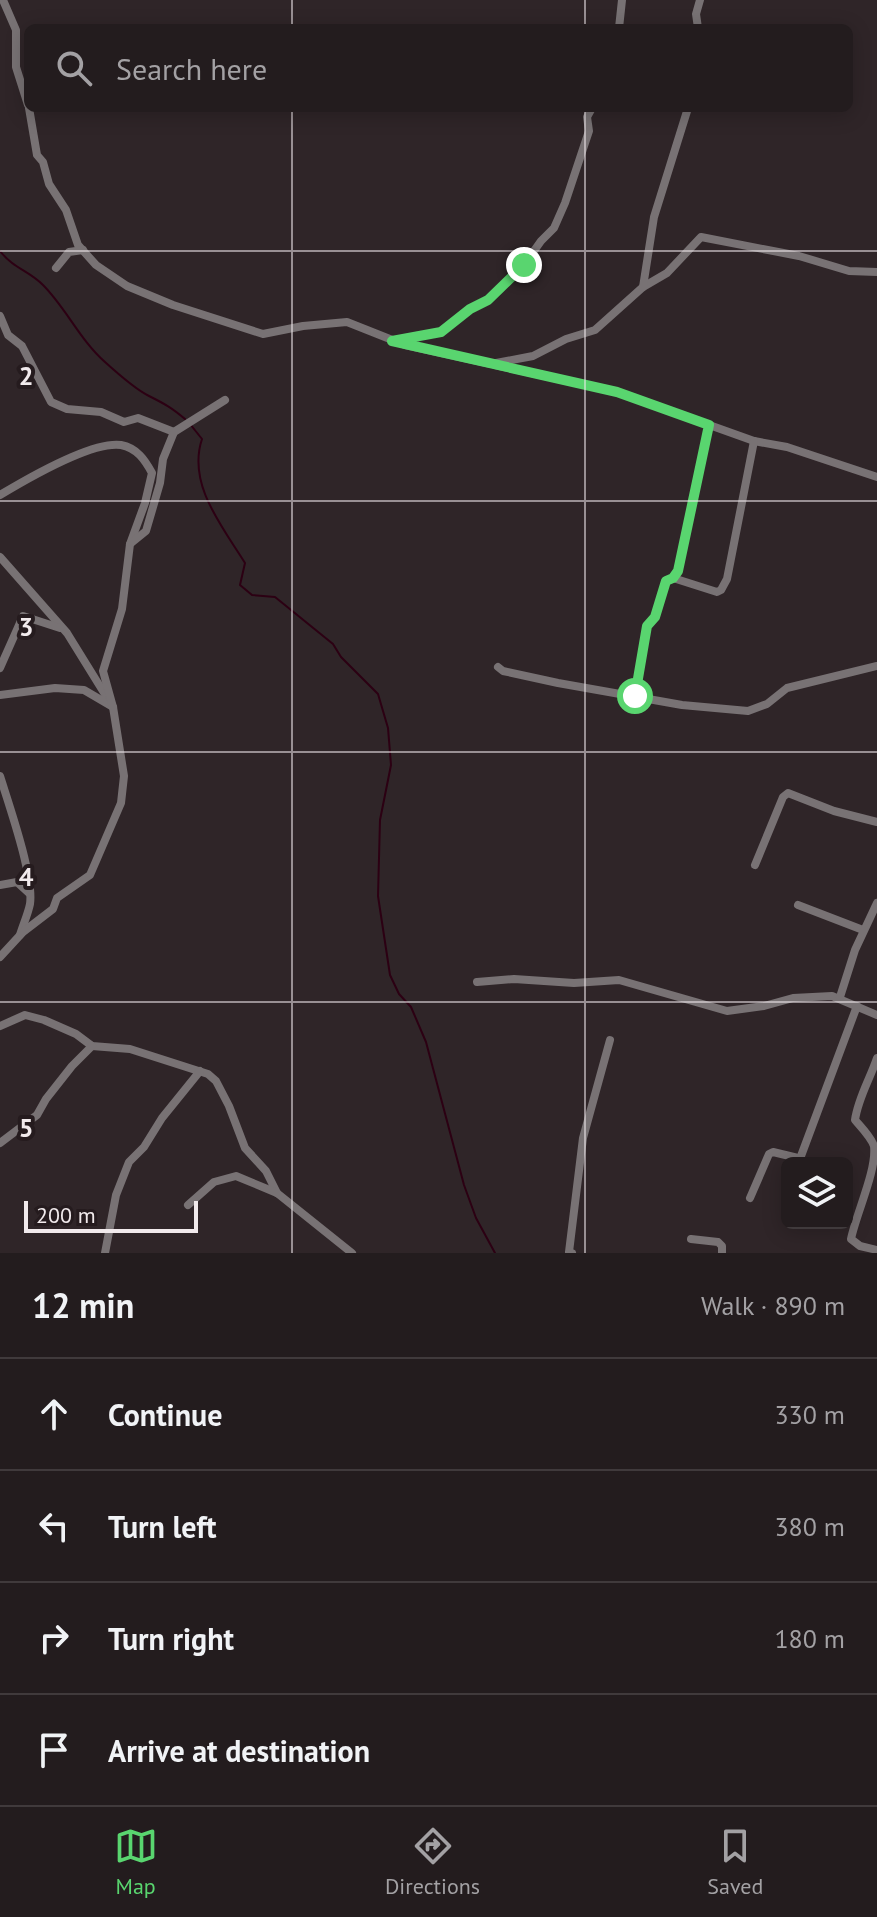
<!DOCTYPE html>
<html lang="en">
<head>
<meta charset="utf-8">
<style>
	body { margin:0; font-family:"PT Sans",sans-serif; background:#2b2527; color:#f1f3f6 }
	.controls { position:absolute; right:24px; bottom:24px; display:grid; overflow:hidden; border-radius:12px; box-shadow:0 4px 20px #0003 }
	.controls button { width:72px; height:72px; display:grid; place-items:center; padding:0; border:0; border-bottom:2px solid #403a3c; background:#231c1e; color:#f1f3f6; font:40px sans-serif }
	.scale { position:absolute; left:24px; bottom:20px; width:174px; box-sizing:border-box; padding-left:8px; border:4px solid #f1eaec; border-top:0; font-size:22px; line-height:28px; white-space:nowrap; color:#f1eaec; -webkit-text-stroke:6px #251b1e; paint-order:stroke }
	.stop { position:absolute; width:24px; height:24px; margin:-18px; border:6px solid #59d56f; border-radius:50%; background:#fff }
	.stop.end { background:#59d56f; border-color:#fff; box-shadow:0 2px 8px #0008 }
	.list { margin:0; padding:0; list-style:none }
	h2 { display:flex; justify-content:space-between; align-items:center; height:104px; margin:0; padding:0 32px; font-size:34px }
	h2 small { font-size:26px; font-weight:400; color:#a3a1a4 }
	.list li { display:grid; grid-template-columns:52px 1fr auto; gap:24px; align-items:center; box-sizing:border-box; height:112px; padding:0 32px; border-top:2px solid #403a3c }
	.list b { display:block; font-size:30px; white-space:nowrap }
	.list em { font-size:26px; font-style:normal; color:#a3a1a4 }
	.icon { flex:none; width:44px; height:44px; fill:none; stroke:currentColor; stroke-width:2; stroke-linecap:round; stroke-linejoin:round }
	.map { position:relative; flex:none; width:877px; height:1253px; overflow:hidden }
	.search { position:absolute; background:#231c1e; box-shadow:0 4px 20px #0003; left:24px; right:24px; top:24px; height:88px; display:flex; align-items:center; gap:20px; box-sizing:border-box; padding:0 28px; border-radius:12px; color:#a3a1a4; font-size:30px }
	.sheet { height:552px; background:#231c1e }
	nav { display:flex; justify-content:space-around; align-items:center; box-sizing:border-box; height:112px; border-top:2px solid #403a3c; background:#231c1e; font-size:22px; color:#a3a1a4 }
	nav a { display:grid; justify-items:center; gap:4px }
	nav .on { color:#59d56f }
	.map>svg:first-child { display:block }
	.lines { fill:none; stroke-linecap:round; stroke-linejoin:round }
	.stream { stroke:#2c0013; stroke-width:2 }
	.minor { stroke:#787274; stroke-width:8 }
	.route { stroke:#59d56f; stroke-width:10 }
	.grid { fill:none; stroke:#f1eaec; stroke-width:2; stroke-opacity:0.55 }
	.grid-label { font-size:26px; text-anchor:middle; font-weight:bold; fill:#f1eaec; stroke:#251b1e; stroke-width:8; stroke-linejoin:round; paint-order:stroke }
</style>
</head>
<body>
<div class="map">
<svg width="877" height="1253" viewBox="0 0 877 1253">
	<rect width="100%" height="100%" fill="#2f2528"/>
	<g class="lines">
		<g class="stream">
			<path d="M0,251c14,18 28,19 43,34 23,23 37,55 62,77 11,10 32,28 44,34 16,8 23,12 36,23"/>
			<path d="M190,424l12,15c-15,45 20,87 43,124l-5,22 12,10 23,2 58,47 8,13 37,37 10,34 3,37 -11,55 -2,76 12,79 9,19 12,13 15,35 38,143 12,33 19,35"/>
		</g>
		<g class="minor">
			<path d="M3,0l13,30v37l12,38"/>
			<path d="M619,28l3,-28"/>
			<path d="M698,28l-2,-14 4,-14"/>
			<path d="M29,108l8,47 6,7 6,22 17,26 12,35 18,20 31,21 46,19 90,29 40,-8 44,-4 58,23 86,19 42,-8 33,-17 29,-9 48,-43 24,-14 34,-36 98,19 50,15 28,1"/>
			<path d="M56,268l13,-16 14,-2"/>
			<path d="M643,287l11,-70 34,-109"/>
			<path d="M0,316l8,19 14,11 29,56 16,7 34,3 23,10 14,-4 36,14"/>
			<path d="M397,340l44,-8 29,-23 18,-9 36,-35 17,-24 13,-13 11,-25 24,-72 -2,-14 5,-9"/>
			<path d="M495,365l122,27 137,49 33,6 90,30"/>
			<path d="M0,495c25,-15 92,-54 121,-50 16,3 24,15 31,28l-7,30 -15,41"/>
			<path d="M0,557l67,76 39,63"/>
			<path d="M673,578l44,14 4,-2 6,-11 27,-138"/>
			<path d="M498,667l5,4 55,12 124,22 66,6 19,-7 20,-16 90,-22"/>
			<path d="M0,668l23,-52 37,12"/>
			<path d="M0,695l55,-7 29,2 29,17"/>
			<path d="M635,696l12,-70 8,-9 11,-36 7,-3 5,-7 31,-146"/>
			<path d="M0,776c9,29 34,100 30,128 -2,10 -7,21 -10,31"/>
			<path d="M755,865l28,-68 5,-4 46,18 43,11"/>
			<path d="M0,885l17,-3 12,11"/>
			<path d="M798,905l65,25"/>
			<path d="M0,957l23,-25 30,-23 4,-11 33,-23 31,-72 3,-27 -11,-69 -10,-36 19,-62 8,-65 16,-13 14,-48 3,-24 11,-27 51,-32"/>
			<path d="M477,982l37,-3 60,4 45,-3 108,31 37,-5 29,-8 39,-2 45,19"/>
			<path d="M840,997l15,-47 22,-47"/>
			<path d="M0,1026l25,-11 19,5 32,14 16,12 38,3 78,25 8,7 13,25 16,42 21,23 11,22"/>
			<path d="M877,1058c-7,21 -19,40 -22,62 6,7 16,17 19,26 3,24 -18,68 -23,93l9,7 17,4"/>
			<path d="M0,1143l37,-28 9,-16 26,-33 20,-20"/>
			<path d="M750,1198l19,-44 4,-2 25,6 3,-2 56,-150"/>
			<path d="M188,1205l26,-23 22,-6 41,17 75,60"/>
			<path d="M691,1239l27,3 4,4v7"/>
			<path d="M105,1253l11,-58 13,-33 15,-15 18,-29 38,-47"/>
			<path d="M572,1253l-3,-1 14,-114 27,-98"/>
		</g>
	</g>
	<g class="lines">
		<path class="route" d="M524,265l-36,35 -18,9 -29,23 -49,9 225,51 92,33 -31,146 -5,7 -7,3 -11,36 -8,9 -12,70"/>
	</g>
	<path class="grid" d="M292,0v28M585,0v28M292,108v1145M585,108v1145M0,251h877M0,501h877M0,752h877M0,1002h877"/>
	<g class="grid-label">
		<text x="26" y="385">2</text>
		<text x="26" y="636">3</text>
		<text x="26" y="886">4</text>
		<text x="26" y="1137">5</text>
	</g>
</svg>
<div class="controls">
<button><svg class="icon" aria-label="layers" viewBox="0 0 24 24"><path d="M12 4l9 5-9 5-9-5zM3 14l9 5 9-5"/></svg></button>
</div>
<div class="scale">200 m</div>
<div class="stop" style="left:635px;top:696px"></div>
<div class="stop end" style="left:524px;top:265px"></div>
<div class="search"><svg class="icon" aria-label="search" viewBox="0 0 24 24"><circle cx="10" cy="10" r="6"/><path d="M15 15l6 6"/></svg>Search here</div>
</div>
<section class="sheet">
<h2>12 min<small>Walk · 890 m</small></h2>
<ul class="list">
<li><svg class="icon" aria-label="ahead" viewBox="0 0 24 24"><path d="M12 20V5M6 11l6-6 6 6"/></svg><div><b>Continue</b></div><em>330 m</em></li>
<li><svg class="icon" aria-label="left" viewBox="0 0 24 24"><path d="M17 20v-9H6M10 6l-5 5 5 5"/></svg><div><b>Turn left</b></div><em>380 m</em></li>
<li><svg class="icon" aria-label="right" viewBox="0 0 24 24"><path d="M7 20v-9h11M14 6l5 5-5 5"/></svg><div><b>Turn right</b></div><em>180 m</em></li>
<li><svg class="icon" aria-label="arrive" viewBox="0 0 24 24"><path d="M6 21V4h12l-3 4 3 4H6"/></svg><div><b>Arrive at destination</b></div></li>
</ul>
</section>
<nav>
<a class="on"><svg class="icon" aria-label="map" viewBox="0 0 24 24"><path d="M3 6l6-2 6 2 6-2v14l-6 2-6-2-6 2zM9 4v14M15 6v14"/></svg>Map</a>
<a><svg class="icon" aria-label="directions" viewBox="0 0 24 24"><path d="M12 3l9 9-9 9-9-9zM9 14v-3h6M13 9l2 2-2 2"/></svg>Directions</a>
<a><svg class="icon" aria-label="saved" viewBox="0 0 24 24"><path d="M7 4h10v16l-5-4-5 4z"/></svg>Saved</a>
</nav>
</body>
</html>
